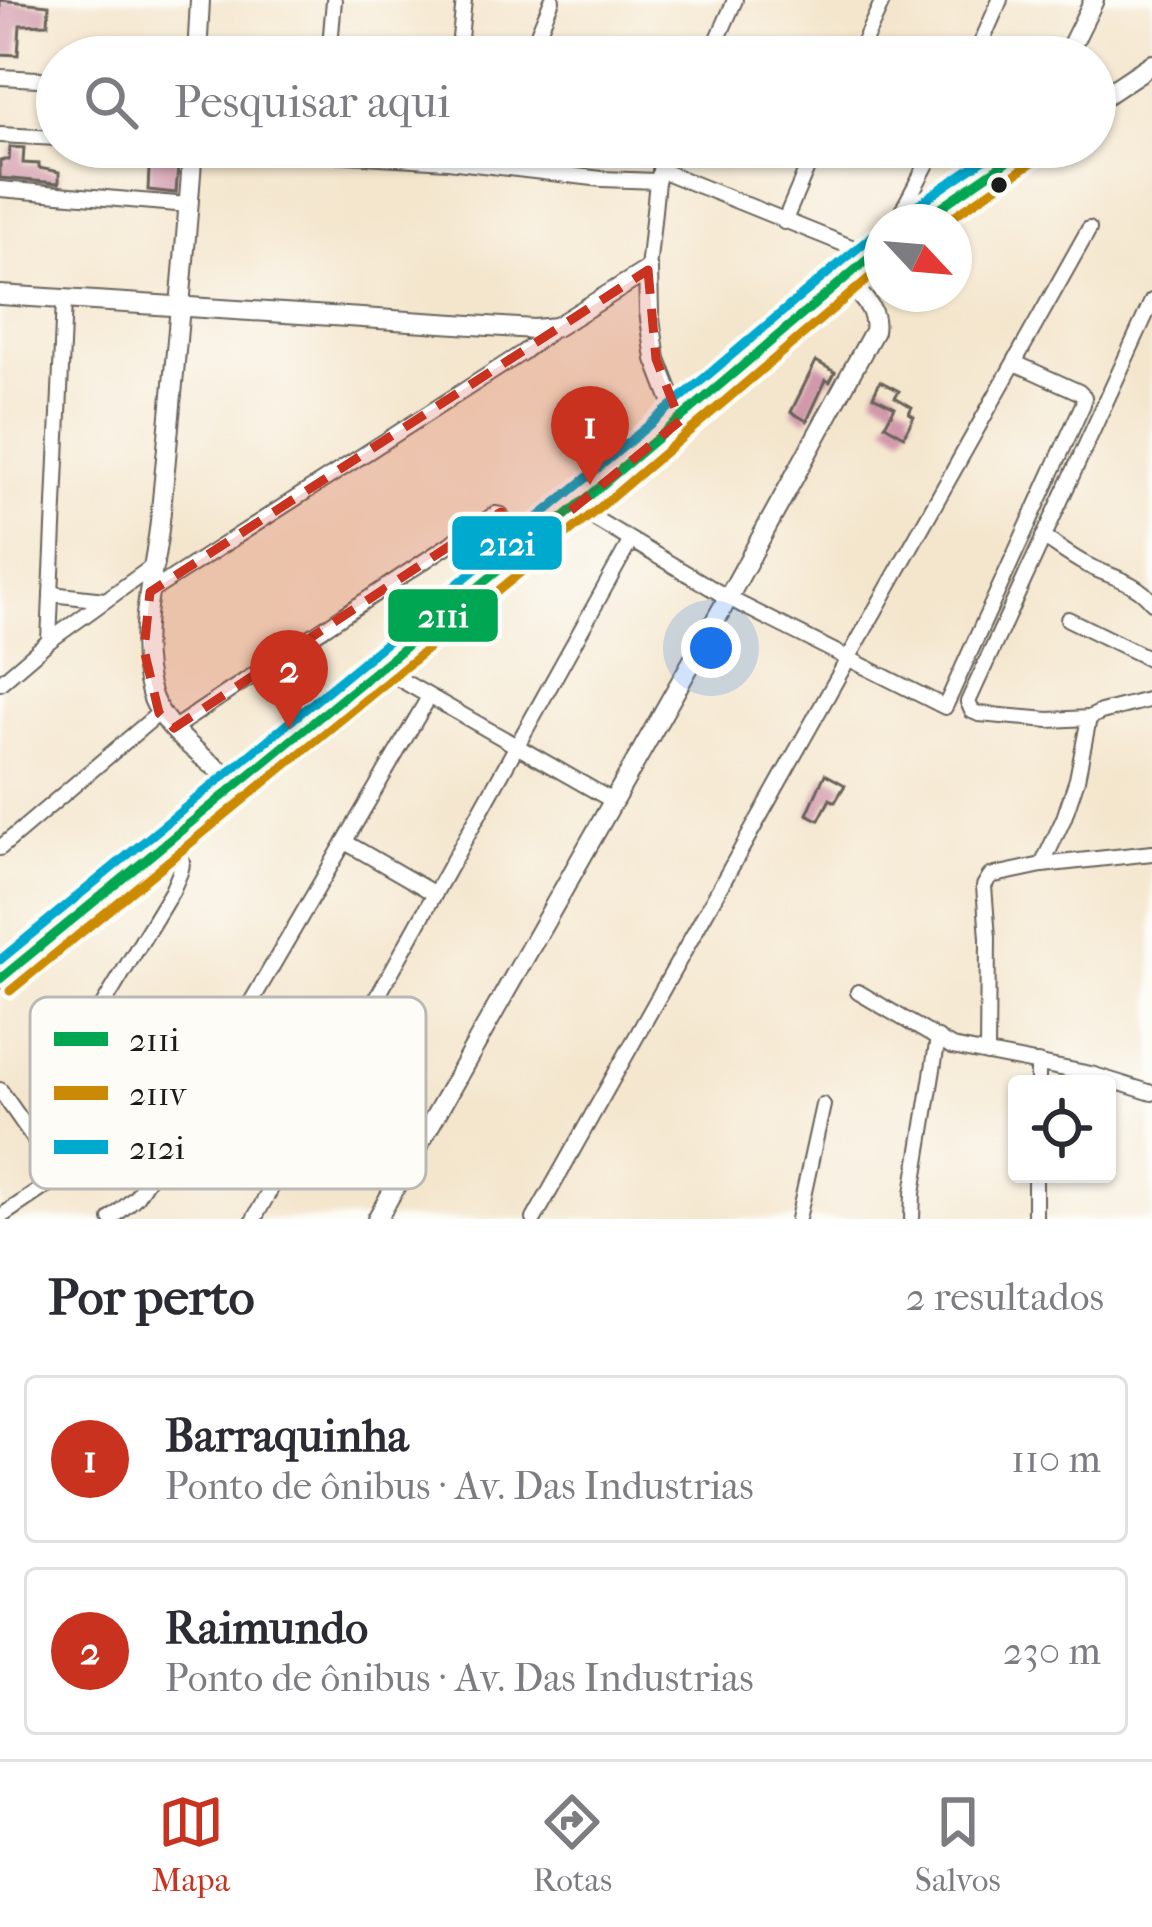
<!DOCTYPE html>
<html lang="pt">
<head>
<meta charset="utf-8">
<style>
	body { margin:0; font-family:"IM FELL French Canon",serif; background:#f7f7f7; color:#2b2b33 }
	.controls { position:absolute; right:36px; bottom:36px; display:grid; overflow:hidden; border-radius:12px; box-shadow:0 3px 9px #0004 }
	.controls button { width:108px; height:108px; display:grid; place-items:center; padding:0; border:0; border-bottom:3px solid #e1e1e2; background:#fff; color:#2b2b33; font:60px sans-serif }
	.compass { position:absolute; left:864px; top:204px; width:108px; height:108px; border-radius:50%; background:#fff; box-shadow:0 3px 9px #0004; rotate:116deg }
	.you { position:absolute; left:711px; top:648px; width:42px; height:42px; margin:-30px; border:9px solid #fff; border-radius:50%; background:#1a73e8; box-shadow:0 0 0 18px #1a73e833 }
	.badge { display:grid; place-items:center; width:78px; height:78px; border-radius:50%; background:#c8321e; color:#fff; font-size:39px; font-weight:700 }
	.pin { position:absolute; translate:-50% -99px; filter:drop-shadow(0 3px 6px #0008) }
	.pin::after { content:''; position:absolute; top:63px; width:42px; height:36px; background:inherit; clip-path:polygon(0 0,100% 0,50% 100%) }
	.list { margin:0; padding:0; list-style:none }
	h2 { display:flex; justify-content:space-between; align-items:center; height:156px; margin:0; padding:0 48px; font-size:51px }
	h2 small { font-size:39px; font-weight:400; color:#7c7c81 }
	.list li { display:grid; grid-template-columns:78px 1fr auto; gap:36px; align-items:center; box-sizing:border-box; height:168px; margin:0 24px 24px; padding:0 24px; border:3px solid #e1e1e2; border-radius:12px }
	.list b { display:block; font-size:45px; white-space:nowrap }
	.list p { margin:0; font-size:39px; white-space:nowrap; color:#7c7c81 }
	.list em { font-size:39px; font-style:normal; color:#7c7c81 }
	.icon { flex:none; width:66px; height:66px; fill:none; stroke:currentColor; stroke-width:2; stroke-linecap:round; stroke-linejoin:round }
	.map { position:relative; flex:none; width:1152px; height:1219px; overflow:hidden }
	.search { position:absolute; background:#fff; box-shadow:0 3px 9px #0004; left:36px; right:36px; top:36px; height:132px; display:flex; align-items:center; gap:30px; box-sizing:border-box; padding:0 42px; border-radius:66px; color:#7c7c81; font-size:45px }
	.sheet { height:540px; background:#fff }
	nav { display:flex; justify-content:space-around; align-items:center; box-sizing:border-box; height:168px; border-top:3px solid #e1e1e2; background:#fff; font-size:33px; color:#7c7c81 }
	nav a { display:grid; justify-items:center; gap:6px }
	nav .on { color:#c8321e }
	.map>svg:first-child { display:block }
	.building { fill:#d199ab }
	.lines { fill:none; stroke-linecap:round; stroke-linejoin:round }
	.street-casing { stroke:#68635a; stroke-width:18 }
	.secondary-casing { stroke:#68635a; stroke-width:22 }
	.street { stroke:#fff; stroke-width:14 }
	.secondary { stroke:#fff; stroke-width:18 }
	.bus-1-casing { stroke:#fdfcf7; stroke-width:18 }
	.bus-2-casing { stroke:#fdfcf7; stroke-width:18 }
	.bus-3-casing { stroke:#fdfcf7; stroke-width:18 }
	.bus-1 { stroke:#00a651; stroke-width:9 }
	.bus-2 { stroke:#cb8a06; stroke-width:9 }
	.bus-3 { stroke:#00a9ce; stroke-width:9 }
	.marked { fill:#c8321e; fill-opacity:0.2; stroke:#c8321e; stroke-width:9; stroke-dasharray:24 15; stroke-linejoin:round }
	.bus-dot { fill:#1c1c1c; stroke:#fdfcf7; stroke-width:4.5 }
	.key { fill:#fdfcf7; stroke:#bab9b5; stroke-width:3 }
	.key-label { font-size:33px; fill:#1c1c1c }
	.line-badge { stroke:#fdfcf7; stroke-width:4.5 }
	.badge-label { font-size:33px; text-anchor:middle; font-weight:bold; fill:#fff }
</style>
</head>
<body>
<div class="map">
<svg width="1152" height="1219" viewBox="0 0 1152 1219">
	<rect width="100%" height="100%" fill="#fdfcf7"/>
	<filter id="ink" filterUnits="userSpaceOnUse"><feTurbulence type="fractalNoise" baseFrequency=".00833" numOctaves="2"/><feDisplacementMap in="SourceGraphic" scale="24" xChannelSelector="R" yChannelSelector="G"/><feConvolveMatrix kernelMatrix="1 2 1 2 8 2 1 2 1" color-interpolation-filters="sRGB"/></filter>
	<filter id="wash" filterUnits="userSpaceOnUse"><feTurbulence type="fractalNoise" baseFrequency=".004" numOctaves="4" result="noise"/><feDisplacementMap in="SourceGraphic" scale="48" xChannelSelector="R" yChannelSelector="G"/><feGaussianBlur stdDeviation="2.7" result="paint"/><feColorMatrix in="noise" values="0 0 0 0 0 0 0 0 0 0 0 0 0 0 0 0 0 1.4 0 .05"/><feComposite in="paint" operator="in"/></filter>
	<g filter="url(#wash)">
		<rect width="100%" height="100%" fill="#f4e6cd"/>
		<g id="blocks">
			<g class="building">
				<path d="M0,0l49,5 -1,19 -28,1 -2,30 -18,-1z"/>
				<path d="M10,147l14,1 -1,15 16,1v4l20,4v11l-59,-5v-18h9z"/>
				<path d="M150,150l29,2 -3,41 -28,-3z"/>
				<path d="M816,361l19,11 -5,10 -4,-2 -19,41 -16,-9z"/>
				<path d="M880,381l19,10 -4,6 17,10 -3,6 5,3 -10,20 -19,-11 10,-18 -22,-11z"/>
				<path d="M825,774l20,11 -10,17 -5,-3 -11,21 -12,-6z"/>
			</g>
		</g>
	</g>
	<g filter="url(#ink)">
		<use href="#blocks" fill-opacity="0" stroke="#68635a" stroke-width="3"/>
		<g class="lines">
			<g class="street-casing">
				<g id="street">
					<path d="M329,57l5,-57"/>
					<path d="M458,57l6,-57"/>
					<path d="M528,57l24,-57"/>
					<path d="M710,57l25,-57"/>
					<path d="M857,57l26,-57"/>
					<path d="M975,57l25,-57"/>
					<path d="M0,77l57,3"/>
					<path d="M0,135l57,3"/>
					<path d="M213,147l235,14 154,18 55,2"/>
					<path d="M660,170l211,85"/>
					<path d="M0,189l188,16"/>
					<path d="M784,222l32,-75"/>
					<path d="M896,222l40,-75"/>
					<path d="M648,270l9,-89 13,-34"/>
					<path d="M575,507l153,91 217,109 138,-303 1,-7 -5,-5 -64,-29"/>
					<path d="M1043,537c14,9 27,19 42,27 24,13 50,16 67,38"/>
					<path d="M150,592l372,-239 34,-26"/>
					<path d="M51,594l54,6"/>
					<path d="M1068,619l84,41"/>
					<path d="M49,641l15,-341"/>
					<path d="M378,667l235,134"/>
					<path d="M0,683l49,-42 107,-77"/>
					<path d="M1089,718l-40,2 -70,-6 -7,-3 -4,-9 184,-401"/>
					<path d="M174,728l321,-214 6,1 18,38"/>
					<path d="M345,842l90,52"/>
					<path d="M0,848l159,-135"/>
					<path d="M1042,865l22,-47 13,-39 12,-61 12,-6 51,-13"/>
					<path d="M858,992l94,55 139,27 61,19"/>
					<path d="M987,1054l1,-116 -4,-52 6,-10 52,-11 110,-12"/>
					<path d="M1038,1084v-21"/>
					<path d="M0,1090l49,70 3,15 -6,11 -46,31"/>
					<path d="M29,1128l143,-237c10,-24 17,-30 -2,-52"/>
					<path d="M1035,1174v45"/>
					<path d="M111,1219l25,-22 13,-20 280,-480"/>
					<path d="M254,1219l376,-677"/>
					<path d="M534,1219l555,-990"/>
					<path d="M798,1219l25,-114"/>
					<path d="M912,1219l1,-26 25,-155"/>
				</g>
			</g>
			<g class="secondary-casing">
				<g id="secondary">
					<path d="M197,57l3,-57"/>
					<path d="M1066,57l28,-57"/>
					<path d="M1095,102l57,-38"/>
					<path d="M193,147c-9,125 -21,250 -33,374 -6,57 -26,115 -9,172 10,34 59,72 88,90"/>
					<path d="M919,222l109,-75"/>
					<path d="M648,270l1,42 7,47 24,62"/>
					<path d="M0,295l534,34 22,-2 92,-57"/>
					<path d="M0,979l594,-487 288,-245"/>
					<path d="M377,1219l351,-621 146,-267c4,-23 -15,-36 -29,-53"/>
				</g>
			</g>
			<use href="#street" class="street"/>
			<use href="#secondary" class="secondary"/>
			<g class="bus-1-casing">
				<g id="bus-1">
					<path d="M919,222l109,-75"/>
					<path d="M0,979l594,-487 288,-245"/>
				</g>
			</g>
			<g class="bus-2-casing">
				<g id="bus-2">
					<path d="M945,222l92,-63"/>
					<path d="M10,991l594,-487 278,-237"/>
				</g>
			</g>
			<g class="bus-3-casing">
				<g id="bus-3">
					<path d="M910,210l92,-63"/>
					<path d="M0,960l584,-480 288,-244"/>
				</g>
			</g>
			<use href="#bus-1" class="bus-1"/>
			<use href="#bus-2" class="bus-2"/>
			<use href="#bus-3" class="bus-3"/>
		</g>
	</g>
	<path class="marked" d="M648,270l8,89 24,62 -161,132 -18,-41 -327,216 -15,-15 -15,-63 6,-58z"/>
	<circle class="bus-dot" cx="999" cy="185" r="10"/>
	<rect x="30" y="997" width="396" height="192" rx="18" class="key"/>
	<rect x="54" y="1032" width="54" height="14" fill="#00a651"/>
	<rect x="54" y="1086" width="54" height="14" fill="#cb8a06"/>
	<rect x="54" y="1140" width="54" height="14" fill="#00a9ce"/>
	<g class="key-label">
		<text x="129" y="1051">211i</text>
		<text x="129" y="1105">211v</text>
		<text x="129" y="1159">212i</text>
	</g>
	<g class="line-badge">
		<rect x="450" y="514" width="114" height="58" rx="12" fill="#00a9ce"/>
		<rect x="386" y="587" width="114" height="57" rx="12" fill="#00a651"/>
	</g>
	<g class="badge-label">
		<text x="507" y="555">212i</text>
		<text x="443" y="627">211i</text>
	</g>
</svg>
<div class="controls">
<button><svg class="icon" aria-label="locate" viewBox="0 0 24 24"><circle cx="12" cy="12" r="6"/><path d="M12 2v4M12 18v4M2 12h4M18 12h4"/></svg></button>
</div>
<svg class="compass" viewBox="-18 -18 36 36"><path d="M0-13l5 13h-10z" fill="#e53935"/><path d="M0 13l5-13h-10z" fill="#7c7c81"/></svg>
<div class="you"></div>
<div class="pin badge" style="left:590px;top:485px">1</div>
<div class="pin badge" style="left:289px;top:729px">2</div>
<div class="search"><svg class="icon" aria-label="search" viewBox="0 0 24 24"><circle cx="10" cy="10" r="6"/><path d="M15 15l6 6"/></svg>Pesquisar aqui</div>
</div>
<section class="sheet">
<h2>Por perto<small>2 resultados</small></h2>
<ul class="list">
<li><span class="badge">1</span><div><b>Barraquinha</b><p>Ponto de ônibus · Av. Das Industrias</p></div><em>110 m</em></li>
<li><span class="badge">2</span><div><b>Raimundo</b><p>Ponto de ônibus · Av. Das Industrias</p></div><em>230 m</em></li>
</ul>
</section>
<nav>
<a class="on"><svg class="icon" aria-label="map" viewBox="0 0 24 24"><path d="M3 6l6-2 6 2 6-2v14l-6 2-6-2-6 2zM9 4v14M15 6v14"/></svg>Mapa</a>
<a><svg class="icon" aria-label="directions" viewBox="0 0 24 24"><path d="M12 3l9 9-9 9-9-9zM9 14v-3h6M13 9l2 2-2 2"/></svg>Rotas</a>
<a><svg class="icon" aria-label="saved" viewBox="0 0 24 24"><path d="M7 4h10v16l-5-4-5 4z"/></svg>Salvos</a>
</nav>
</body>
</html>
